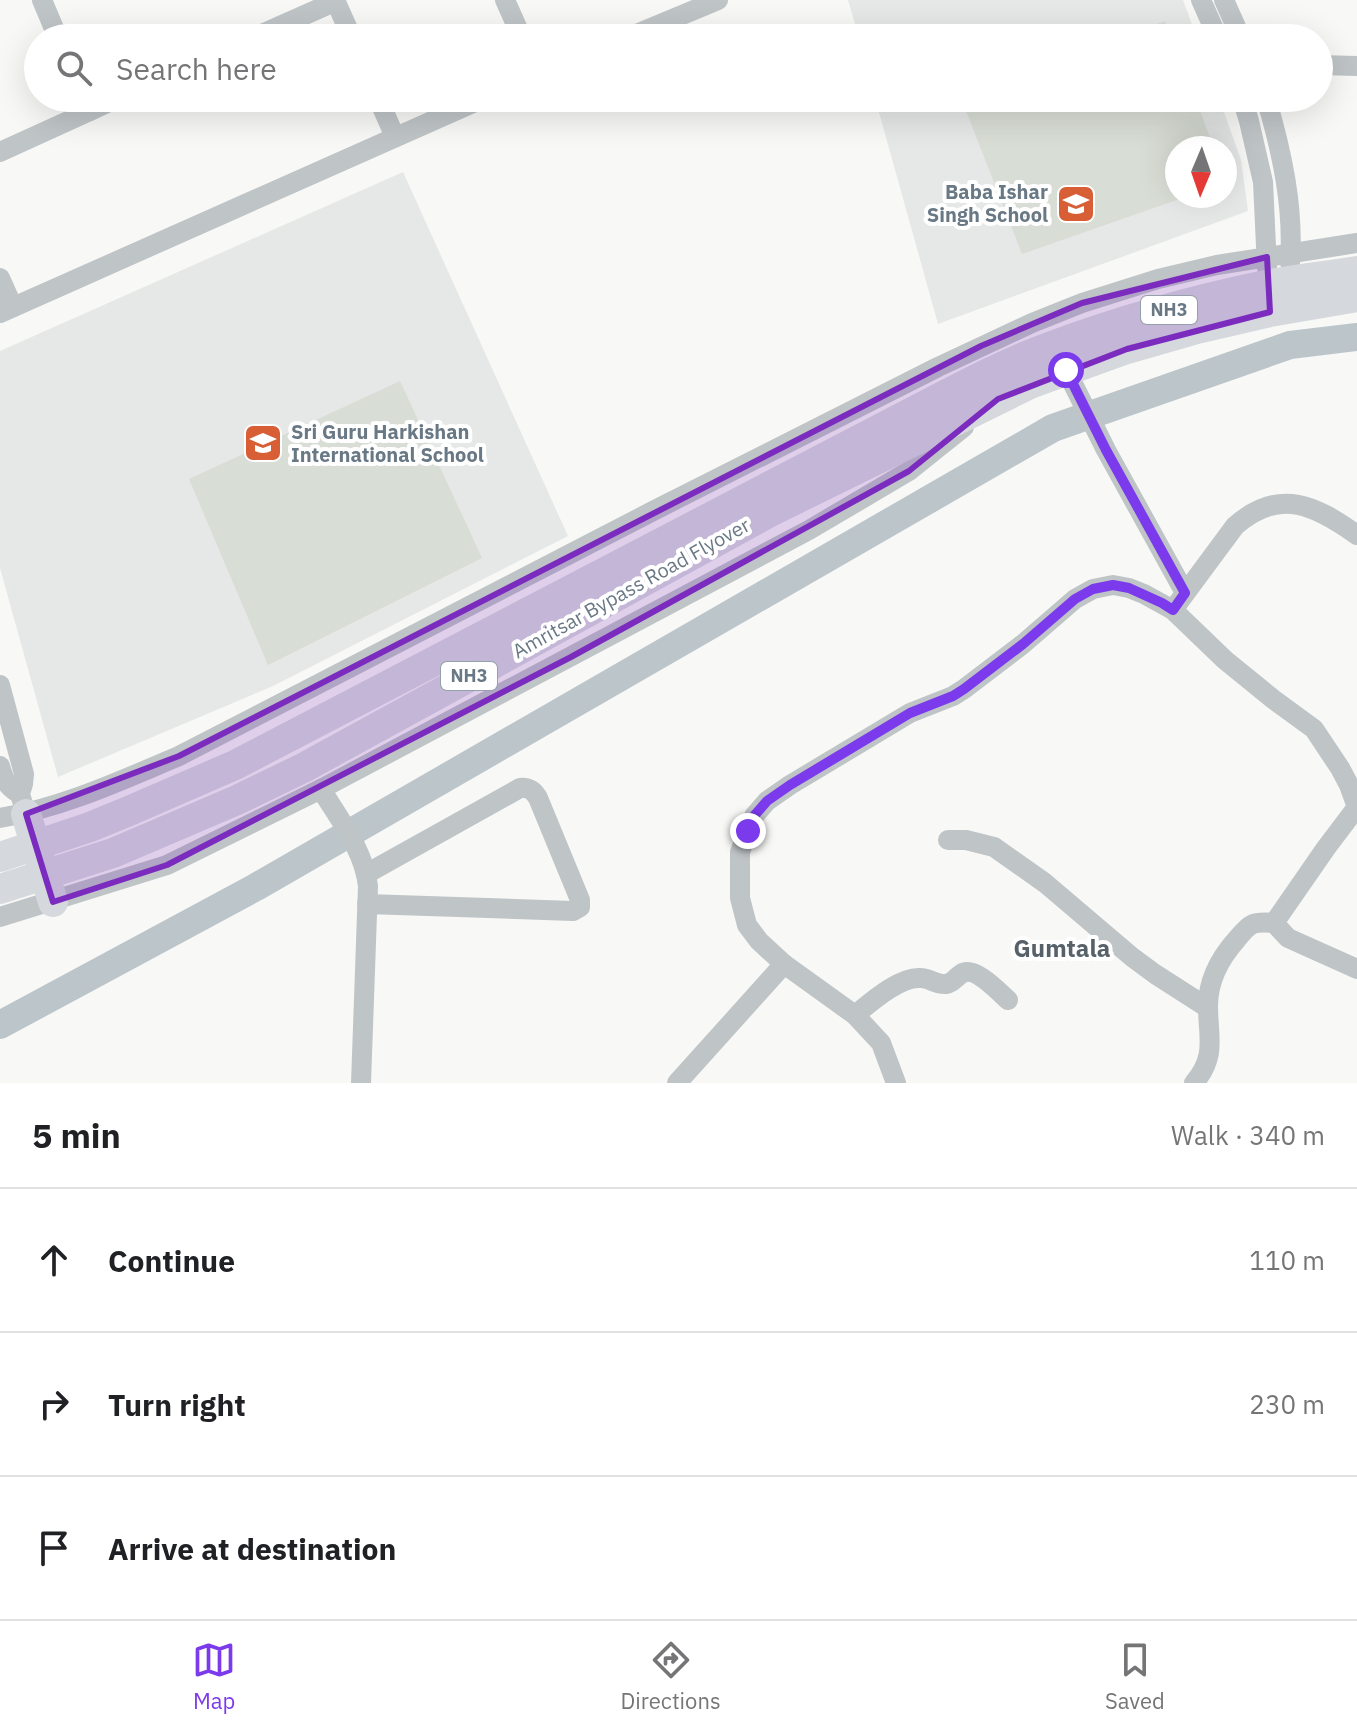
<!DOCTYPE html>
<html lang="en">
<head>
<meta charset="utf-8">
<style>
	body { margin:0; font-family:"IBM Plex Sans",sans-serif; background:#f6f6f6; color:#202124 }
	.compass { position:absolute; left:1165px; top:136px; width:72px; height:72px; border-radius:50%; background:#fff; box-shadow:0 8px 32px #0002; rotate:182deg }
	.stop { position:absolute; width:24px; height:24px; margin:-18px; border:6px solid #7c3aed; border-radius:50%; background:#fff }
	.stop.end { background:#7c3aed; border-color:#fff; box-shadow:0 2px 8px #0008 }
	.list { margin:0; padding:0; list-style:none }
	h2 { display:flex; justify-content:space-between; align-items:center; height:104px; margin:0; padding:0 32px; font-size:34px }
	h2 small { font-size:26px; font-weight:400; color:#757577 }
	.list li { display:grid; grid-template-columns:52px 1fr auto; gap:24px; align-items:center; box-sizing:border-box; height:144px; padding:0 32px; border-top:2px solid #e0e0e0 }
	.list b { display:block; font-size:30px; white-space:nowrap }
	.list em { font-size:26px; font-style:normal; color:#757577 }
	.icon { flex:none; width:44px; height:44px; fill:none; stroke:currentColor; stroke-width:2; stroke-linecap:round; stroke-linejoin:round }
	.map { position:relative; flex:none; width:1357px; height:1083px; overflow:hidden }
	.search { position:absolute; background:#fff; box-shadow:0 8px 32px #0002; left:24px; right:24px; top:24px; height:88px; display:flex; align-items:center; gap:20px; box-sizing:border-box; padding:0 28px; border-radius:44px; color:#757577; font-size:30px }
	.sheet { height:536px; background:#fff }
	nav { display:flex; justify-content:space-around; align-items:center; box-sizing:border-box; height:112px; border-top:2px solid #e0e0e0; background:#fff; font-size:22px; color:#757577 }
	nav a { display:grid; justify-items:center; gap:4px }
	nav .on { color:#7c3aed }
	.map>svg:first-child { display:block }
	.built { fill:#e6e7e7; fill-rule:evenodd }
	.green { fill:#d8ddd5 }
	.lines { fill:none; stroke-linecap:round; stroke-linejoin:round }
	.river { stroke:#bbc5ca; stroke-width:28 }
	.minor { stroke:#bfc4c7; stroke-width:20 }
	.highway { stroke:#d5d9dd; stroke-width:30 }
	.route { stroke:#7c3aed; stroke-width:10 }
	.marked { fill:#7b2cbf; fill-opacity:0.2; stroke:#7b2cbf; stroke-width:6; stroke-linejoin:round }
	.labels { text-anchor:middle; stroke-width:8; stroke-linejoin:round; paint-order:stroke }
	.shield { fill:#fff; stroke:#96a0aa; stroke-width:2 }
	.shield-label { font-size:18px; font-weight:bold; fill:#697885 }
	.poi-label { font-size:20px; font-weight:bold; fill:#697885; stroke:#fff; text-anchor:end }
	.street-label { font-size:20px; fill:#697885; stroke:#fff }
	.quarter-label { font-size:24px; font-weight:bold; fill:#57616a; stroke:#fff }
</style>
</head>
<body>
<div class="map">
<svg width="1357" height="1083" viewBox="0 0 1357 1083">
	<rect width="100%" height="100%" fill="#f8f8f6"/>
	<g class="built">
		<path d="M848,0h335l14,38h-338z"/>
		<path d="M875,98h344l22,62 7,51 -310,113zM1177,148h48v48h-48z"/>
		<path d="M403,172l165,364 -295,150 -215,91 -58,-209v-217z"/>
	</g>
	<g class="green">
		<path d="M1165,21l7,17h-52z"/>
		<path d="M961,98h234l19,50h-37v48h11l-166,58z"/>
		<path d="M400,381l82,177 -214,107 -79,-186z"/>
	</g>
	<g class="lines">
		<path class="river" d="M0,1025l256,-138 797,-459 237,-83 67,-8"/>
		<g class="minor">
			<path d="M42,0l16,38"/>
			<path d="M335,0l17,38"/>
			<path d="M505,0l17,38"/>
			<path d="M1201,0l17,38"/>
			<path d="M1224,0l17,38"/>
			<path d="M253,38l83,-37"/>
			<path d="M627,38l91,-38"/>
			<path d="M1319,65l38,1"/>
			<path d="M84,98l6,13 28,-13"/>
			<path d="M378,98l17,39"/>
			<path d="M1242,98l7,23 14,61 4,86"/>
			<path d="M1266,98c16,54 28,109 24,165"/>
			<path d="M0,152l90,-41"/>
			<path d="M0,278l13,29"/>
			<path d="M0,313l484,-215"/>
			<path d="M1066,370l40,80 79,143"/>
			<path d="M1178,603l57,-77c44,-39 80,-21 122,9"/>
			<path d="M0,685l24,89 -1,10 -3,10 6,20"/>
			<path d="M0,766c4,14 7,21 20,28"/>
			<path d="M321,789c18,30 43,61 47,97l-7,197"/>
			<path d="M0,818c62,-10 122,-38 179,-62l474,-245 285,-144 94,-44 50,-20 76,-24 59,-14 140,-22"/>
			<path d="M948,840h18l28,7 51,36 87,74 23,17 53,34"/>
			<path d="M366,874l154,-86c9,-1 14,3 18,10l42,102v7l-7,4 -206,-7"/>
			<path d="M0,917l167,-52 154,-76 488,-259 100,-59 55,-44"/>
			<path d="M855,1015c16,-13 45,-39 66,-37 8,0 16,7 25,6 7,-1 10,-7 15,-10 13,-9 37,17 47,26"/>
			<path d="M677,1083l107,-119"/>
			<path d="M896,1083l-15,-40 -26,-28 -71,-51 -25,-23 -12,-16 -7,-27v-46l14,-36 13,-15 23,-16 120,-72 43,-17 11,-7 59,-45 52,-45 18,-10 20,-4 16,3 15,6 29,16 52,50 48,39 41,30 26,39 9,17 8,22 -31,41 -52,75 14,15 69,31"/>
			<path d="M1194,1083c23,-27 14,-46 14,-77 0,-27 12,-48 29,-67 13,-16 16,-18 37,-16"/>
		</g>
		<g class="highway">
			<path d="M26,814l27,88"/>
			<path d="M0,857l90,-30 39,-16 106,-46 681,-355c43,-22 87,-46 133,-63 70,-26 144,-47 217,-62 30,-6 61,-9 91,-14"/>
			<path d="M0,889l113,-36 124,-53 68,-33 465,-255 260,-128 97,-35 66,-19 77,-18 87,-15"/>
		</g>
	</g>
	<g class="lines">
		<path class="route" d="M748,831l6,-15 13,-15 23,-16 120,-72 43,-17 11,-7 59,-45 52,-45 18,-10 20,-4 16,3 33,15 11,7 12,-17 -79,-143 -40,-80"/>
	</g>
	<path class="marked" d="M1267,257l3,55 -143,37 -129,50 -89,72 -338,186 -404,208 -114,37 -27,-88 153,-58 802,-410 101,-43z"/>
	<defs>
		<g id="school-square" transform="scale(2)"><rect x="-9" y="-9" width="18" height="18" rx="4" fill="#d85e36" stroke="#fff"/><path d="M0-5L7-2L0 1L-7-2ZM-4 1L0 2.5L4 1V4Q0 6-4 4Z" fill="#fff"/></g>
	</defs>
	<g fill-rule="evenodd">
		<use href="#school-square" x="1076" y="204"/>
		<use href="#school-square" x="263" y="443"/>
	</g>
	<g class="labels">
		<g class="shield">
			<rect x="1141" y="296" width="56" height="28" rx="6"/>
			<rect x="441" y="662" width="56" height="28" rx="6"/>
		</g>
		<g class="shield-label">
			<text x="1169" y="316">NH3</text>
			<text x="469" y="682">NH3</text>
		</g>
		<g class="poi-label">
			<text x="1048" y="199">Baba Ishar<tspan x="1048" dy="23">Singh School</tspan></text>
			<text x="291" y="439" text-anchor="start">Sri Guru Harkishan<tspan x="291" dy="23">International School</tspan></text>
		</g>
		<g class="street-label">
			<text transform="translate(631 588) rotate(-29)" y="7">Amritsar Bypass Road Flyover</text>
		</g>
		<g class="quarter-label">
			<text x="1062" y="957">Gumtala</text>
		</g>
	</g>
</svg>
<svg class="compass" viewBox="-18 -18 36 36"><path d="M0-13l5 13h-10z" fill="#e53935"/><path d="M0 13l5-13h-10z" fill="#757577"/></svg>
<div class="stop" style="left:1066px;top:370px"></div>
<div class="stop end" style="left:748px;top:831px"></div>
<div class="search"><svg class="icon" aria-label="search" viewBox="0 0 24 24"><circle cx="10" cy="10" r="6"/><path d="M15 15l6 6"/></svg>Search here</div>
</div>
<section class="sheet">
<h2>5 min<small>Walk · 340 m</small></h2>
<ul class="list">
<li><svg class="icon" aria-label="ahead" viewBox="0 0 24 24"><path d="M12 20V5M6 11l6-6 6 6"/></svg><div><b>Continue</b></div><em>110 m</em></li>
<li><svg class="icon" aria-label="right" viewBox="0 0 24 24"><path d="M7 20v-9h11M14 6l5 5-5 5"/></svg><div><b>Turn right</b></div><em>230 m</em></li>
<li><svg class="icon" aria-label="arrive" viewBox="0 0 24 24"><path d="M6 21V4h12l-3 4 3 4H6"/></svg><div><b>Arrive at destination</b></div></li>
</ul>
</section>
<nav>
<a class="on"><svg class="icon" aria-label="map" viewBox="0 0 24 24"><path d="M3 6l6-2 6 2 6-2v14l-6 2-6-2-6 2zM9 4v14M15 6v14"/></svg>Map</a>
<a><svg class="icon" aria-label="directions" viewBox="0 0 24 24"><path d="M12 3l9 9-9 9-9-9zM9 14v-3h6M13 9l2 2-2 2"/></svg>Directions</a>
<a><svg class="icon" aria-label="saved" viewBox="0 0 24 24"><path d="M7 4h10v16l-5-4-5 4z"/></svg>Saved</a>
</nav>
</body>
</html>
